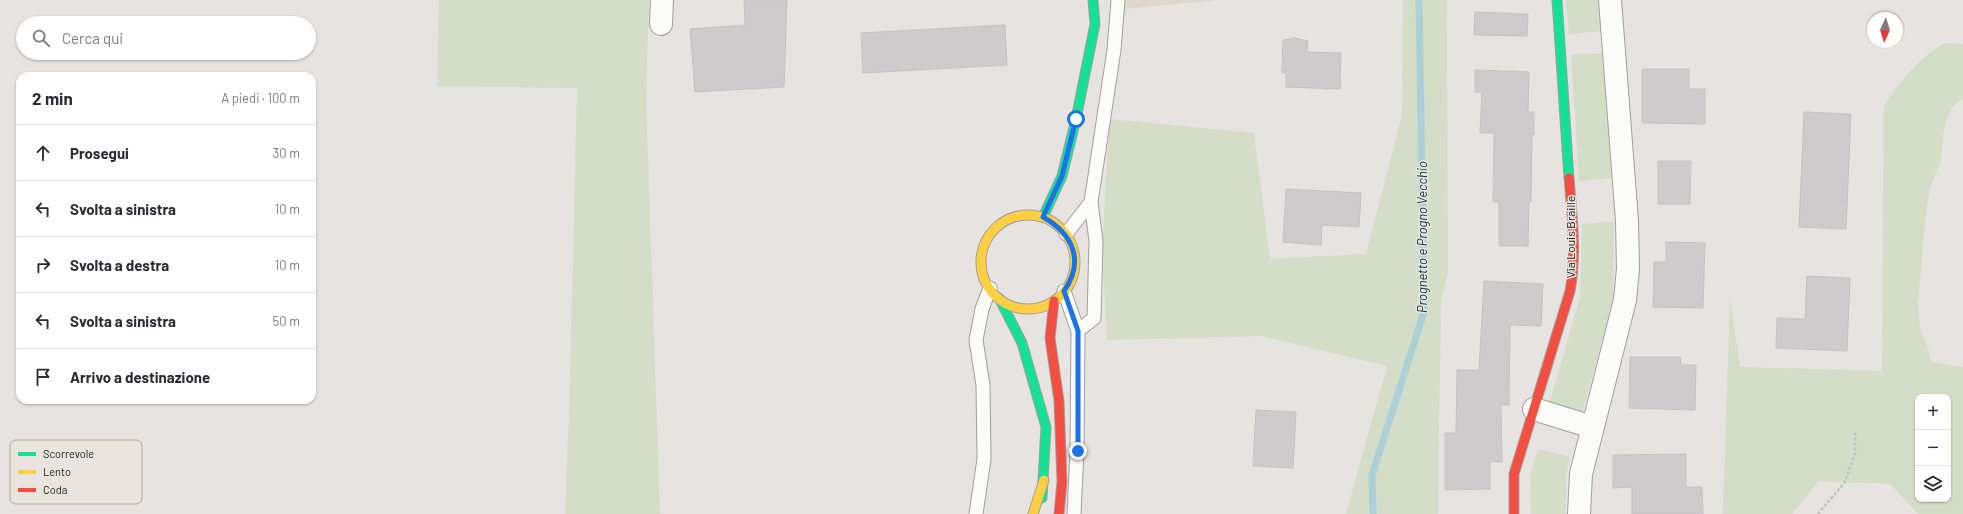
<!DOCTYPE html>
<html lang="it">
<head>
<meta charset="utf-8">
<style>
	body { margin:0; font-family:Barlow,sans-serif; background:#f7f7f7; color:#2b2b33 }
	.controls { position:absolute; right:12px; bottom:12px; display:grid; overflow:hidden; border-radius:8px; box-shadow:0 1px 3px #0004 }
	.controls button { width:36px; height:36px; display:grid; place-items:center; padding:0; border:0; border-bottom:1px solid #e1e1e2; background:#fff; color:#2b2b33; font:20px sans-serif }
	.compass { position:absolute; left:1867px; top:12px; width:36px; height:36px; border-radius:50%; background:#fff; box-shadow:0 1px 3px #0004; rotate:184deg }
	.stop { position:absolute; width:12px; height:12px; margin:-9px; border:3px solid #1a73e8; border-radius:50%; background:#fff }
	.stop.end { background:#1a73e8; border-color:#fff; box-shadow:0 1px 4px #0008 }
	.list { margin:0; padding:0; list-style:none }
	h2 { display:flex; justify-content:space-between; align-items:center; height:52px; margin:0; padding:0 16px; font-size:17px }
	h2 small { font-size:13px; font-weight:400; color:#7c7c81 }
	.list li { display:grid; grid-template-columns:26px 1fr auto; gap:12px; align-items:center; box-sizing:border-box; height:56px; padding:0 16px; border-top:1px solid #e1e1e2 }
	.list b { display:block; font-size:15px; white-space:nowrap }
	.list em { font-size:13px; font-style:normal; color:#7c7c81 }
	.icon { flex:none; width:22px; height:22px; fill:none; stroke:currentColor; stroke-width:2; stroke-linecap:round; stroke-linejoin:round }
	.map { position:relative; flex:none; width:1963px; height:514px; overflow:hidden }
	.search { position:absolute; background:#fff; box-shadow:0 1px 3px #0004; left:16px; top:16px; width:300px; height:44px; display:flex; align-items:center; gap:10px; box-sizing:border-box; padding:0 14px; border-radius:22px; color:#7c7c81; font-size:15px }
	.panel { position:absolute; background:#fff; box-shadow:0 1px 3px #0004; left:16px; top:72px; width:300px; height:332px; border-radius:12px }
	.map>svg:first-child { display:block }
	.built { fill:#ded7cf }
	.green { fill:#d4ddc8; fill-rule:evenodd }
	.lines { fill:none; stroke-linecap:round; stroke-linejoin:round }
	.stream { stroke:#abd0d6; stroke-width:7 }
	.building { fill:#cecbcc; stroke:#c4c3c2 }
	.lane-casing { stroke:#a2a09d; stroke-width:15 }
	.street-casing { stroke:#a2a09d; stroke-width:24 }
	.fast-casing { stroke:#a2a09d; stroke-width:11 }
	.slow-casing { stroke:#a2a09d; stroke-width:11 }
	.jam-casing { stroke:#a2a09d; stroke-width:11 }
	.path { stroke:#c4c3c2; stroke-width:2.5; stroke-dasharray:3 2; stroke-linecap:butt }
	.lane { stroke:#fbfbfa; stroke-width:13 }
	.street { stroke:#fbfbfa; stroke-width:22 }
	.fast { stroke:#16e098; stroke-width:9 }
	.slow { stroke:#ffcf43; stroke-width:9 }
	.jam { stroke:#f24e42; stroke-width:9 }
	.route { stroke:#1a73e8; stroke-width:5 }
	.labels { text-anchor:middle; stroke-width:3; stroke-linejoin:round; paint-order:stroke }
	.street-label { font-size:12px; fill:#1e1c1a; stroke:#e9e4dd }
	.water-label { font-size:13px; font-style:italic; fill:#01363e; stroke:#e9e4dd }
	.key { fill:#e9e4dd; stroke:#aca8a2; stroke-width:1 }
	.key-label { font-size:11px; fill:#1e1c1a }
</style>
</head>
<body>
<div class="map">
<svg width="1963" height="514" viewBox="0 0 1963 514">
	<rect width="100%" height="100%" fill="#e6e3e0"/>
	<path class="built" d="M1114,0h103l-103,10z"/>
	<g class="green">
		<path d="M439,0h210l-3,98 14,416h-95l5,-127 7,-299 -140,-2z"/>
		<path d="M1403,0h44l1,272 -7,28 -3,214h-92l41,-148 -125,-30 -155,4 -5,-87 7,-134 145,14 16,126 96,-5 36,-139z"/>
		<path d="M1566,0h35l2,31 -34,3z"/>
		<path d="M1945,43l18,1v55l-10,7 -8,17 -5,41 -10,24 -5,31 -7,87 2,22 8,20 3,14 32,5v147h-45l-28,-30 -71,-3 -27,33h-69l7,-214 10,67 142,4 2,-265c16,-24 35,-49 61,-63zM1918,397h30v102h-30z"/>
		<path d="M1604,53l8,125 -33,3 -8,-126z"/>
		<path d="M1614,222l-1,77 -32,118 -32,-12 31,-108 2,-73z"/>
		<path d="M1538,449l32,8 -4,20v37h-35l-1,-40z"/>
	</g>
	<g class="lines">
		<path class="stream" d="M1373,514l-1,-39 52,-163 -5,-312"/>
	</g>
	<g class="building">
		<path d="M744,0h43l-3,87 -89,5 -5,-63 55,-4z"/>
		<path d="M1475,12l53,2 -1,22 -53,-1z"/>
		<path d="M1005,25l2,40 -144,8 -2,-40z"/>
		<path d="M1295,38l13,3 -1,11 34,1 -1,36 -54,-2v-14h-4l1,-33z"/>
		<path d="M1642,69h47v20h16v35l-63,-1z"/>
		<path d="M1475,70l54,2 -1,40h6v23l-2,-1 -1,68h-2l-1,44h-29v-44h-6l1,-69h-14l2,-41h-7z"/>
		<path d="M1804,112l47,2 -5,115 -47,-2z"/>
		<path d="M1658,161h33l-1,43h-32z"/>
		<path d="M1286,189l75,4 -2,34 -37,-2 -1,20 -38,-3z"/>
		<path d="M1666,242l39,1 -2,65 -50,-1 1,-45h12z"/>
		<path d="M1807,276l43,2 -3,73 -71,-3 1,-30 28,1z"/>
		<path d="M1484,281l59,3 -2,42 -31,-1 -1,80h-8l1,57h-12v27l-45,1v-57h11l1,-63h22z"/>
		<path d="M1630,357h50l1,8h15l-1,45 -66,-2z"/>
		<path d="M1256,410l40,2 -3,56 -40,-2z"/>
		<path d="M1686,454v33h16l1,27h-71v-27l-19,1v-33z"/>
	</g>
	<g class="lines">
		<g class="lane-casing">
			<g id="lane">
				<path d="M1066,234l25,-32"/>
				<path d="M1064,291l14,40 -1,120 -3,63"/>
				<path d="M1078,331l16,-13 2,-77 -5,-39 23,-152 4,-50"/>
				<path d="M976,514l8,-55 -1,-74 -7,-45 6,-31 8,-21"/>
			</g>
		</g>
		<g class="street-casing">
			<g id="street">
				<path d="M661,24l1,-24"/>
				<path d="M1534,409l58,18"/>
				<path d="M1579,514l2,-40 44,-174 3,-31 -1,-48 -17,-221"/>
			</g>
		</g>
		<g class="fast-casing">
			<g id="fast">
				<path d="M1557,0l12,178"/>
				<path d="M1043,217l19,-41 14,-57 19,-95 -2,-24"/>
				<path d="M999,298l23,45 24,84 -4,71"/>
			</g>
		</g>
		<g class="slow-casing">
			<g id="slow">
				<circle cx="1028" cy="262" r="47"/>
				<path d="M1033,514l11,-34"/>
			</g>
		</g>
		<g class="jam-casing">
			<g id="jam">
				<path d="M1054,301l-4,37 9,63 3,81 -3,32"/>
				<path d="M1514,514v-40l56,-183c7,-37 2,-76 -1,-113"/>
			</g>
		</g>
		<path class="path" d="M1818,514l27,-32 10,-29v-21"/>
		<use href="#lane" class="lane"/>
		<use href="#street" class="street"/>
		<use href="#fast" class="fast"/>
		<use href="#slow" class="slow"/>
		<use href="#jam" class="jam"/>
	</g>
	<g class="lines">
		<path class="route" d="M1076,119l-14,57 -19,41c30,17 42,44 21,74l14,40v120"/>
	</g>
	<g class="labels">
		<g class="street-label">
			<text transform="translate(1571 237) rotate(-90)" y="4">Via Louis Braille</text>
		</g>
		<g class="water-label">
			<text transform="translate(1422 237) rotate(-90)" y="5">Prognetto e Progno Vecchio</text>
		</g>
	</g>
	<rect x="10" y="440" width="132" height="64" rx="6" class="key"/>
	<rect x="18" y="452" width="18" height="4" fill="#16e098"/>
	<rect x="18" y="470" width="18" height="4" fill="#ffcf43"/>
	<rect x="18" y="488" width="18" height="4" fill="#f24e42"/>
	<g class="key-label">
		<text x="43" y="458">Scorrevole</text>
		<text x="43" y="476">Lento</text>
		<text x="43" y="494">Coda</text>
	</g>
</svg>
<div class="controls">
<button>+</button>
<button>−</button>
<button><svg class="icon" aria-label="layers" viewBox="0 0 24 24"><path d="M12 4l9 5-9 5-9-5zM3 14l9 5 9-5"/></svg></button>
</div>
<svg class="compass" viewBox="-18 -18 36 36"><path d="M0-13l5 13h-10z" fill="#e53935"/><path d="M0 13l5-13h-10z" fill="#7c7c81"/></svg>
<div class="stop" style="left:1076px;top:119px"></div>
<div class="stop end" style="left:1078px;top:451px"></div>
<div class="search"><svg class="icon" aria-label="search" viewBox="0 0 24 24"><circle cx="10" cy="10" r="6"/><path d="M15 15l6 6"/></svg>Cerca qui</div>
<section class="panel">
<h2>2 min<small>A piedi · 100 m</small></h2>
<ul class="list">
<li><svg class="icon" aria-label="ahead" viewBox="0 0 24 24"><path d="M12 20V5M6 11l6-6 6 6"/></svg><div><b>Prosegui</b></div><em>30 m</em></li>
<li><svg class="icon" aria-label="left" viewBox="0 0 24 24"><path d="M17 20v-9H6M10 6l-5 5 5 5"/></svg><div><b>Svolta a sinistra</b></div><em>10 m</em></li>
<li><svg class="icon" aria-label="right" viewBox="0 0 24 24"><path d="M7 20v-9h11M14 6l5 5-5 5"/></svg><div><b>Svolta a destra</b></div><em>10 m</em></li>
<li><svg class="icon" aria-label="left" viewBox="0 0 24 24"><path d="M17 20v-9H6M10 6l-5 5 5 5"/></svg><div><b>Svolta a sinistra</b></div><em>50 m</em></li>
<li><svg class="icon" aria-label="arrive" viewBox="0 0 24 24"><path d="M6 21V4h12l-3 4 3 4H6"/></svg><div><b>Arrivo a destinazione</b></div></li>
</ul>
</section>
</div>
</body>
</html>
